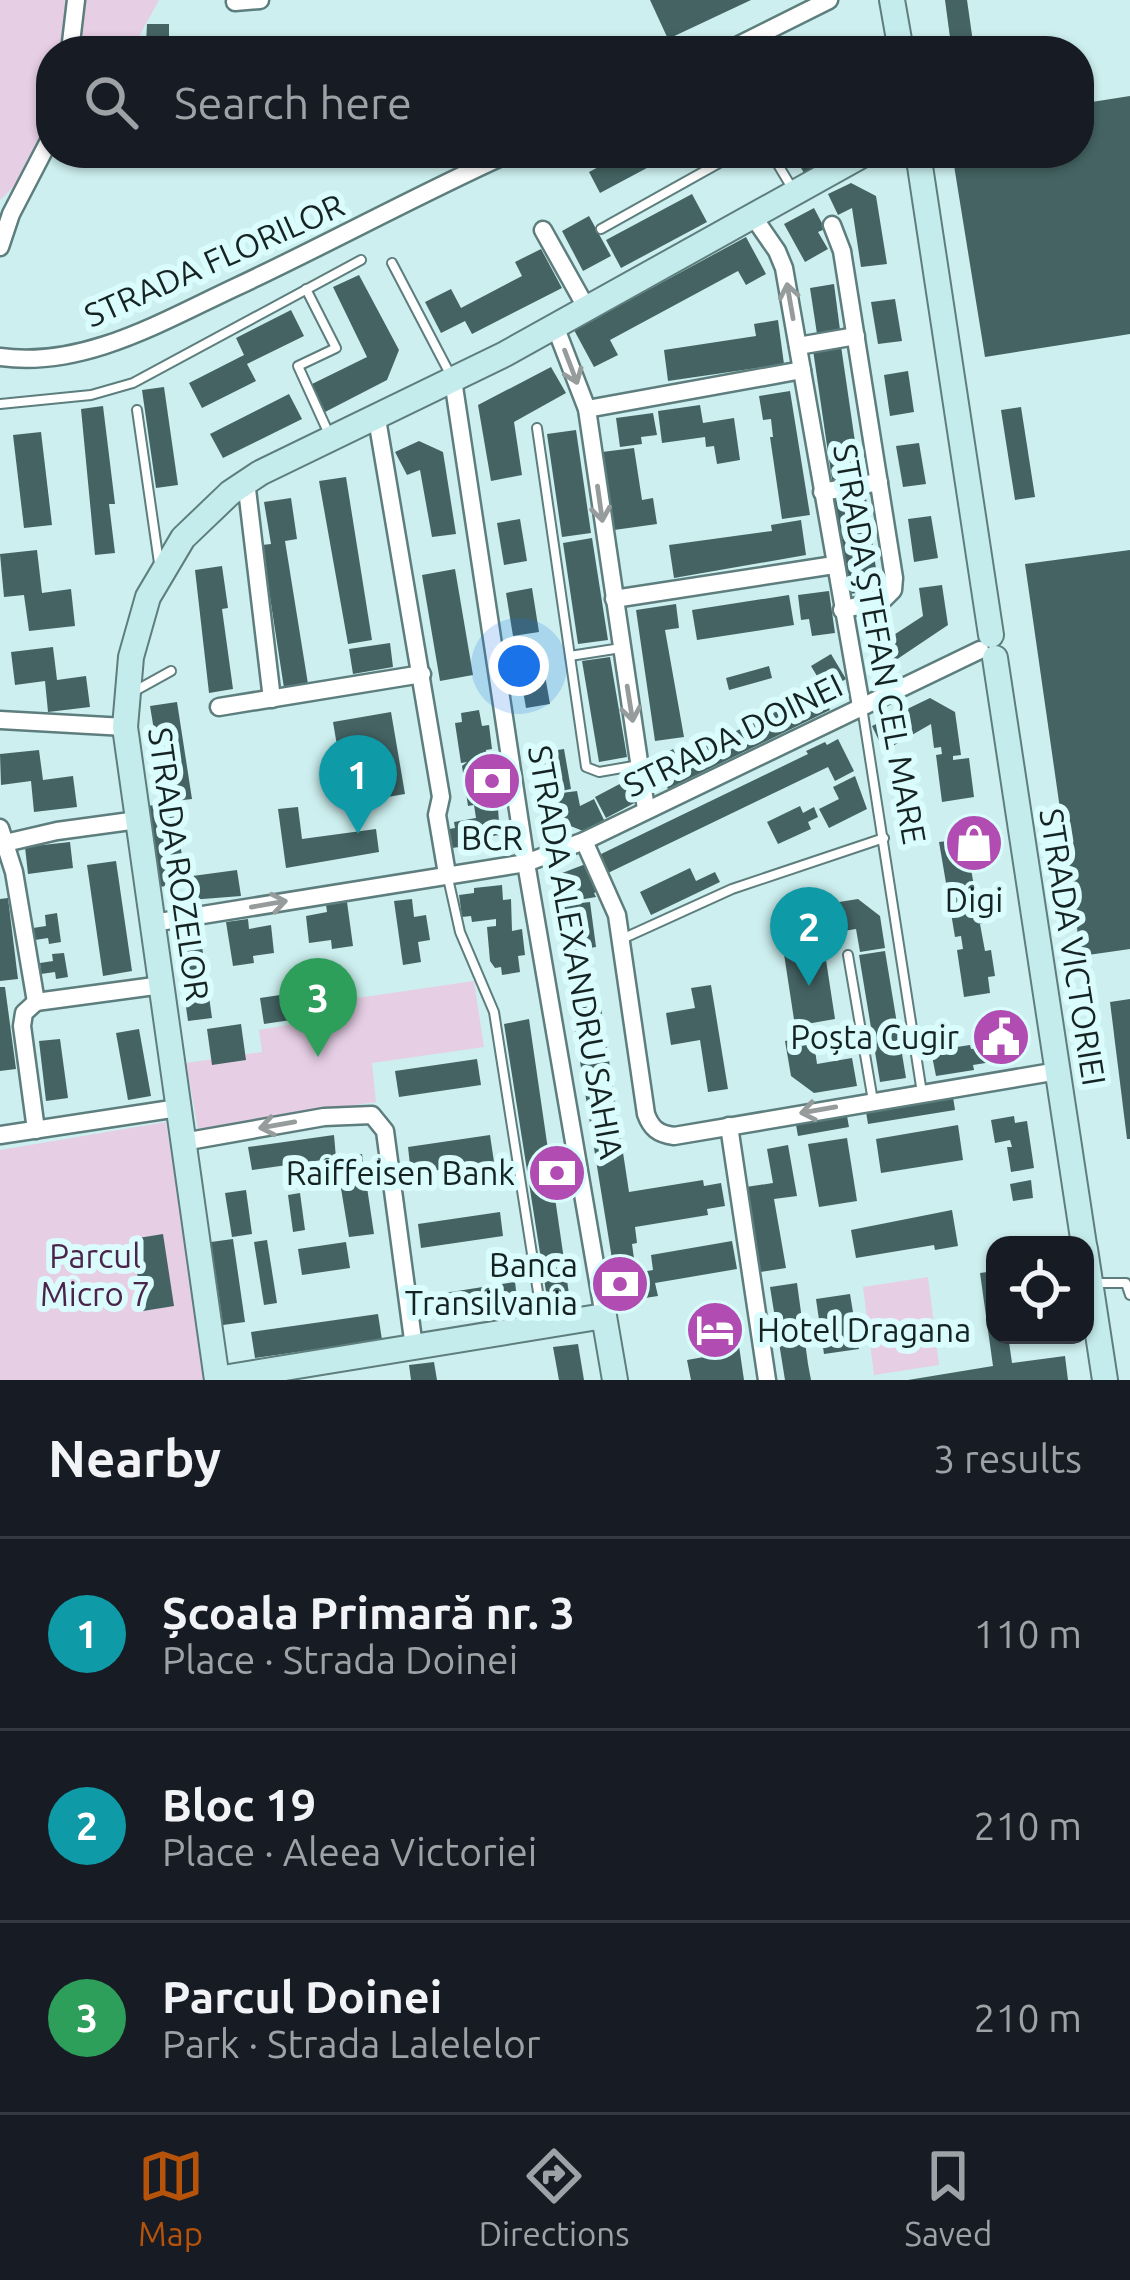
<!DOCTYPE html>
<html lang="en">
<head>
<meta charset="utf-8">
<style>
	body { margin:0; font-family:Ubuntu,sans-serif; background:#242831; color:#f1f3f6 }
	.controls { position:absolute; right:36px; bottom:36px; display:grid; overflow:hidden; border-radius:24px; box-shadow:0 3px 9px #0004 }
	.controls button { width:108px; height:108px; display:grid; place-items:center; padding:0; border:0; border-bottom:3px solid #363941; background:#171b24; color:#f1f3f6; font:60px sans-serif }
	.you { position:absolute; left:519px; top:666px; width:42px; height:42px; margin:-30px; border:9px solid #fff; border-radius:50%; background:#1a73e8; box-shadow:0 0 0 18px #1a73e833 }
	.badge { display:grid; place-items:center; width:78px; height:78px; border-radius:50%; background:#b45309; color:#fff; font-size:39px; font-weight:700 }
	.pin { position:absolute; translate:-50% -99px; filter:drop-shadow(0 3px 6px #0008) }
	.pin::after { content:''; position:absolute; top:63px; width:42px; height:36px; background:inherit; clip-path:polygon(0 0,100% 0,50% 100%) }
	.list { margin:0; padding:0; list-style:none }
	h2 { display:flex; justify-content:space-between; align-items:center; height:156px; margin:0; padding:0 48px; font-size:51px }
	h2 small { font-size:39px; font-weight:400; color:#9ea1a6 }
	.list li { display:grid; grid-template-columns:78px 1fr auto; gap:36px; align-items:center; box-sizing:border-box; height:192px; padding:0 48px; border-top:3px solid #363941 }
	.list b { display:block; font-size:45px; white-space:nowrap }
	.list p { margin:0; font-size:39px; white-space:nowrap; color:#9ea1a6 }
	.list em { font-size:39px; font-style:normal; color:#9ea1a6 }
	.icon { flex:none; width:66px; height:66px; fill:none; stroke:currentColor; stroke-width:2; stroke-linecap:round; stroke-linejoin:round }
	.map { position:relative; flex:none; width:1130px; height:1380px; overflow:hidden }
	.search { position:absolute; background:#171b24; box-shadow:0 3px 9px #0004; left:36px; right:36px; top:36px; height:132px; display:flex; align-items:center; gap:30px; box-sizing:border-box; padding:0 42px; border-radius:48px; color:#9ea1a6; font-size:45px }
	.sheet { height:732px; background:#171b24 }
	nav { display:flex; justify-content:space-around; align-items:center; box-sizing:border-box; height:168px; border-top:3px solid #363941; background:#171b24; font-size:33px; color:#9ea1a6 }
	nav a { display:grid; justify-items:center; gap:6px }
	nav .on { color:#b45309 }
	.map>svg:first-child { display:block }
	.green { fill:#e6cee5 }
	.building { fill:#456363 }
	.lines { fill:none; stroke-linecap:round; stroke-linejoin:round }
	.lane-casing { stroke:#5e7d7d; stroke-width:12 }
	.street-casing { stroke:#5e7d7d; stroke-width:21 }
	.secondary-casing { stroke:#5e7d7d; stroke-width:28 }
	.lane { stroke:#fff; stroke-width:8 }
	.street { stroke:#fff; stroke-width:16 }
	.secondary { stroke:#c5eced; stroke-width:24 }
	.oneway { stroke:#969c9c }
	.labels { text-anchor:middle; stroke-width:12; stroke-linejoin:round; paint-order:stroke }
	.street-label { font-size:33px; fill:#162323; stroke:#dafcfd }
	.poi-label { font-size:33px; fill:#162323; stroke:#dafcfd; text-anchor:end }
	.park-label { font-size:33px; fill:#4c244b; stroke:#dafcfd }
</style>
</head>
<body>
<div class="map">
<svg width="1130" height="1380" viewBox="0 0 1130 1380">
	<rect width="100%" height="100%" fill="#cdefef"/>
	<g class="green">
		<path d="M0,0h159l-28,51h-80v100l-51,49z"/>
		<path d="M474,981l10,66 -112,16 4,39 -178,27 -12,-66 76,-11 -3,-22 86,-15 -2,-15z"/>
		<path d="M166,1122l40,258h-206v-230z"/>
		<path d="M928,1277l11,88 -65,10 -11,-88z"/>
	</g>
	<g class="building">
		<path d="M650,0h101l-83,39z"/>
		<path d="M945,0h22l6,42 -22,3z"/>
		<path d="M147,24h22v20h-23z"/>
		<path d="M1130,96v238l-145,23 -33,-204h127v-49z"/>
		<path d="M625,153h50l-75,40 -11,-21z"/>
		<path d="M800,153h51l-44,25 -13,-22z"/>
		<path d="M851,183l25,13 11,68 -26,3 -9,-59 -14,7 -10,-21z"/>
		<path d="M692,194l15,28 -86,46 -15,-28z"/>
		<path d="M814,208l11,21 -7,3 10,17 -23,13 -21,-38z"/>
		<path d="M589,216l22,40 -28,15 -21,-40z"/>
		<path d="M746,237l20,37 -20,11 -8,-14 -128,69 8,15 -24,12 -20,-37z"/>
		<path d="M541,249l21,39 -90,46 -7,-13 -24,12 -16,-31 26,-13 10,19 61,-32 -7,-14z"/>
		<path d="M359,275l40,75 -12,30 -62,32 -13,-28 55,-27 -34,-70z"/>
		<path d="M834,284l6,46 -23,4 -7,-46z"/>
		<path d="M895,299l7,42 -24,3 -7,-42z"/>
		<path d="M291,310l13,26 -57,28 9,17 -54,27 -13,-25 55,-28 -8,-17z"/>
		<path d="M778,320l6,44 -116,17 -4,-31 92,-14 -2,-12z"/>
		<path d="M841,346l19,130 -28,4 -19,-130z"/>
		<path d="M551,367l15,26 -52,29 8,53 -31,6 -13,-76z"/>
		<path d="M908,371l6,41 -24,4 -6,-41z"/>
		<path d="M164,387l14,98 -22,3 -14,-98z"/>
		<path d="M790,391l20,124 -28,4 -12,-82h3l-2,-18 -8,1 -4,-24z"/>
		<path d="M289,394l13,25 -79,39 -13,-24z"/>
		<path d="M700,405l3,18 31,-5 6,42 -23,4 -3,-18 -8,1 -1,-10 -43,6 -4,-32z"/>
		<path d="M103,406l12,98h-6l6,49 -20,2 -14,-146z"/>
		<path d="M1021,407l14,90 -20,3 -14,-90z"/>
		<path d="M653,413l4,22 -16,2 1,7 -22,3 -4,-29z"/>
		<path d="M576,430l15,103 -29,4 -15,-103z"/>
		<path d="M41,432l11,93 -28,3 -11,-93z"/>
		<path d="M419,441l24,11 13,82 -24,3 -12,-67 -13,5 -12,-23z"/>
		<path d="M919,443l7,41 -23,3 -7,-41z"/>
		<path d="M634,448l8,52 11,-2 4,26 -43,6 -12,-78z"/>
		<path d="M346,477l26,163 -24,4 -29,-163z"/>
		<path d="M865,491l14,99 -30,4 -15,-98z"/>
		<path d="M291,498l6,41 -12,2 23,143 -24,4 -22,-143 9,-1 -7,-42z"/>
		<path d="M931,516l7,42 -24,4 -6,-43z"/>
		<path d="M520,519l7,42 -23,4 -7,-42z"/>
		<path d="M801,520l5,35 -132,23 -5,-33 103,-14 -1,-6z"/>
		<path d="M592,538l16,102 -30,4 -15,-101z"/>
		<path d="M37,550l5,43 29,-4 4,37 -46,5 -5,-36 -20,2 -4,-43z"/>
		<path d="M1130,550v399l-49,7 -56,-392z"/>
		<path d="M222,566l6,42 -6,1 11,80 -24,4 -14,-123z"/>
		<path d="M455,569l18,106 -33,6 -18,-106z"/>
		<path d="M942,585l6,40 -67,45 -12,-19 54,-35 -4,-28z"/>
		<path d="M532,588l7,44 -26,4 -7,-43z"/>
		<path d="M829,591l6,42 -23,3 -3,-17 -8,1 -3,-25z"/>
		<path d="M789,595l5,30 -97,15 -5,-30z"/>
		<path d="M676,604l3,24 -14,2 19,107 -29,4 -19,-131z"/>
		<path d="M390,643l3,24 -40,7 -4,-25z"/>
		<path d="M53,647l4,33 29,-4 4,31 -42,5 -3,-31 -30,4 -4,-33z"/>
		<path d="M831,654l15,25 -20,12 -15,-25z"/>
		<path d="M610,657l17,100 -28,5 -17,-101z"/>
		<path d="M543,664l7,40 -24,4 -7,-40z"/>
		<path d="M769,666l3,12 -43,12 -3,-12z"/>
		<path d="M821,690l9,20 -162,79 -15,-29 20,-11 5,10z"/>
		<path d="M930,698l25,14 6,43 -8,1v4l16,-2 5,39 -32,5 -6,-47 6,-1 -1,-7 -7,1 -3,-24 -47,27 -12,-25z"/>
		<path d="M177,702l15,97 -18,2 11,76 52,-7 4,26 -51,4 -2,-17 -29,4 -11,-81 18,-3 -16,-97z"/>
		<path d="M479,710l3,16 7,-1 3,24 -6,1 3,19h6l5,66 -8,1 2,14 -26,3 -1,-7 -15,2 -3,-19 6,-1 -1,-6 22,-4 -2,-13 -6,1 -6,-40 5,-4 -6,1 -6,-40 7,-1 -1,-9z"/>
		<path d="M391,712l14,82 -58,10 -14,-82z"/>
		<path d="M838,739l16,32 -19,10 -7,-14 -220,106 -9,-18 209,-101 -2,-3 19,-9 2,3z"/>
		<path d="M564,749l7,40 -25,5 -7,-41z"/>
		<path d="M39,750l4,30 30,-4 4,31 -43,5 -3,-31 -30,4 -1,-31z"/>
		<path d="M855,776l12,33 -38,19 -10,-19 20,-10 -6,-12z"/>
		<path d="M631,778l11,21 -36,19 -11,-21z"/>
		<path d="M577,791l3,15 14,-7 10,21 -21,11 -25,-10 -4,-27z"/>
		<path d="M800,806l3,7 11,-6 4,10 -10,5 3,7 -33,15 -11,-22z"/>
		<path d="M298,807l4,32 74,-10 3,23 -93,16 -8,-59z"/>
		<path d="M964,831l2,14 8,-1 4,25h-7l5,29 7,-1 4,26 -7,1 5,27 6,-1 4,26 -7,1 2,16 -26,4 -7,-47 6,-1 -2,-13 -6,1 -7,-42 7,-1 -2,-12 -7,1 -7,-41 9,-1 -2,-7z"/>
		<path d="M70,842l3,26 -45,6 -3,-27z"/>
		<path d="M116,861l16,110 -29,5 -16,-111z"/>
		<path d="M583,865l8,2 11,22 -8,4 2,4 -35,6 -4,-28z"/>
		<path d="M690,868l6,13 19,-9 5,10 -69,33 -11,-23z"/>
		<path d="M502,885l1,15 8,-1 1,32 10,-2 3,26 -7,1 2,16 -18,3 -1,-8 -6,1 -5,-7 -3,-34 9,-1v-7l-24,3 -1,-6 -9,1 -3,-22 15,-2v-5z"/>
		<path d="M8,898l10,81 -18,2v-82z"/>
		<path d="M412,899l2,18 12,-2 4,25 -12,2 3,20 -18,3 -9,-64z"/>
		<path d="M858,899l22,17 5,32 -25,4 -4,-23 -37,6 -5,-29z"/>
		<path d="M347,902l6,44 -21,3 -1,-9 -22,3 -3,-27 21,-4 -1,-7z"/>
		<path d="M590,902l6,45 -26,4 -9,-39h4l-1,-7z"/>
		<path d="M57,913l4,29 -12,2 -1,-6 -13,2 -2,-12 13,-2 -1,-11z"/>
		<path d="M248,919l1,10 22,-4 3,28 -21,3 1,7 -21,3 -7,-44z"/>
		<path d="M201,939l11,79 -24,3 -11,-78z"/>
		<path d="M824,947l11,72 -40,7 -11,-72z"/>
		<path d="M885,951l21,127 -26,4 -21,-127z"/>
		<path d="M64,953l4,24 -12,2 -1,-7 -14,2 -1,-11 13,-2 -1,-7z"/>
		<path d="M711,985l17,104 -20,3 -8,-52 -29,5 -5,-32 29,-5 -4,-20z"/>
		<path d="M0,987h5l11,82 -16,2z"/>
		<path d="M334,987l4,26 -74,11 -4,-26z"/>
		<path d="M1130,999v140h-3l-17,-137z"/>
		<path d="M600,1001l29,191 74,-12 1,6 17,-3 4,23 -18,3 1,6 -73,12 2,16 -5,1 4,29 17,-3 -2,-15 81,-14 5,28 -82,14 3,13 -39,6 -48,-296z"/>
		<path d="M1007,1011l2,16 8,-2 4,24 -18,3 1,8 -31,5 1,5 -38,6 -5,-25 39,-6 1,4 14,-2 -4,-24 8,-1 -1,-8z"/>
		<path d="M529,1019l41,282 -22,3 -44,-280z"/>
		<path d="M241,1024l5,36 -34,5 -5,-36z"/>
		<path d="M139,1029l12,67 -23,4 -12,-67z"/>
		<path d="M813,1036l4,28 35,-6 5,28 -43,7 -23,-17 -6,-35z"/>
		<path d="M60,1039l8,59 -22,3 -7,-60z"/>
		<path d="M477,1059l4,26 -82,12 -4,-26z"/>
		<path d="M953,1097l2,13 -87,14 -2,-12z"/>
		<path d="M847,1116l2,11 -51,9 -2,-11z"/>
		<path d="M1014,1116l1,7 12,-2 7,47 -23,4 -4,-25h5l-2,-7 -15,3 -4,-23z"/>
		<path d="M958,1125l5,35 -82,13 -5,-34z"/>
		<path d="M334,1135l2,23 -84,12 -4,-23z"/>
		<path d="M490,1135l4,27 -83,12 -3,-27z"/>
		<path d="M847,1138l10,63 -38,6 -11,-63z"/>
		<path d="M788,1145l9,51 -23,3 12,69 -26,4 -14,-85 27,-4 -6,-34z"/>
		<path d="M362,1154l12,80 -25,3 -13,-79z"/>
		<path d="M1031,1180l2,18 -20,3 -3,-17z"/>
		<path d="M246,1190l6,44 -20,3 -7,-44z"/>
		<path d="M300,1193l5,37 -12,2 -5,-37z"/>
		<path d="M952,1210l6,36 -23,4 -1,-5 -78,13 -5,-28z"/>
		<path d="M500,1212l3,24 -82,12 -3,-24z"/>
		<path d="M163,1234l11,72 -31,5 -11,-72z"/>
		<path d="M233,1239l12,83 -22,3 -12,-83z"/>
		<path d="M267,1240l10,63 -13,2 -10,-63z"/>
		<path d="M346,1242l4,26 -48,7 -4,-26z"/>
		<path d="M995,1271v64h13l4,28 53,-7 3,24h-160l85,-14 -13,-93z"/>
		<path d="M515,1282l3,25 -76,11 -4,-24z"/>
		<path d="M797,1283l11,81 3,16h-26l-15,-93z"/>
		<path d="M850,1294l9,55 -35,5 -8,-55z"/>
		<path d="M726,1303l7,43h6l5,34h-53l-4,-20 17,-3 -7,-43 12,-2 -1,-6z"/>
		<path d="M378,1314l4,26 -127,18 -4,-26z"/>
		<path d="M578,1344l6,36h-25l-6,-33z"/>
		<path d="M434,1362l3,18h-26l-2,-15z"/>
	</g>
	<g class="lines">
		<g class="lane-casing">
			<g id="lane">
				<path d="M771,153l21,35"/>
				<path d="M601,229l136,-76"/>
				<path d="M392,263l58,111"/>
				<path d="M306,289l30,59 -38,18 31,68"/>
				<path d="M0,404l91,-9 42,-12 228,-123"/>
				<path d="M137,410l22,153"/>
				<path d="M537,428l49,339 13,5 40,-7"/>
				<path d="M570,656l51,-8"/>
				<path d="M133,692l38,-21"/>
				<path d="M862,707l60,386"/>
				<path d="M448,878l12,54 34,80 49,312"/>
				<path d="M622,939l110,-50 152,-51"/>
				<path d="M848,955l25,146"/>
				<path d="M1092,1283h34l4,12"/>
			</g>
		</g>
		<g class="street-casing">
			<g id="street">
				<path d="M235,2l25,-2"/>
				<path d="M70,51l6,-51"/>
				<path d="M727,51l102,-51"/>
				<path d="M752,215l25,36 7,17 77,438"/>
				<path d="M832,225l10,26 52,327 -1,12 -9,9 -42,11"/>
				<path d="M543,230l43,77"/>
				<path d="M0,247l11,-33 40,-77"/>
				<path d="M555,326l32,83 59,400"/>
				<path d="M798,346l58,-10"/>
				<path d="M0,357c83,12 163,-36 236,-70 92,-43 181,-92 274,-134"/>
				<path d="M453,380l73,483 78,453"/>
				<path d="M587,409l215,-39"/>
				<path d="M377,419l64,378 -4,18 10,59"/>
				<path d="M246,481l26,218"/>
				<path d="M822,492l57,-10"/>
				<path d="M614,599l220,-34"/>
				<path d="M219,707l203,-33"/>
				<path d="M0,720l125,7"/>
				<path d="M0,828l14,44 22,130 -12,11 -2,13 14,104"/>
				<path d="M584,841l33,74 29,199c5,14 12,20 28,22l384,-65"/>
				<path d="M1,844l56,-13 81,-11"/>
				<path d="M153,923l373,-60 58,-22 396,-191"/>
				<path d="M36,1002l126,-17"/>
				<path d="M729,1126l38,254"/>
				<path d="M0,1135l178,-27"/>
				<path d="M183,1142l141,-25 48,-2 13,16 29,216"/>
			</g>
		</g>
		<g class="secondary-casing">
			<g id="secondary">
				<path d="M892,0l9,51"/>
				<path d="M918,153l73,482"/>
				<path d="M995,658l89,587"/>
				<path d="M1085,1249l20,131"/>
				<path d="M217,1379l387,-63 11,64"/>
				<path d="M217,1380l-92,-653 6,-70 17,-60 35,-59 47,-45 30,-20 245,-119 361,-201"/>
			</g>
		</g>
		<use href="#lane" class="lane"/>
		<use href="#street" class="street"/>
		<use href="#secondary" class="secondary"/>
	</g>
	<defs><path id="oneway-shaft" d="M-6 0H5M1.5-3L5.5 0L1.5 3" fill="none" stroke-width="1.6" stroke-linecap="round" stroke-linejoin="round" transform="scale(3)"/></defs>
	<g class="oneway">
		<use href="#oneway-shaft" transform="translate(790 301) rotate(-100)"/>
		<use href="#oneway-shaft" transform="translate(571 367) rotate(69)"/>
		<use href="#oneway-shaft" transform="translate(600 504) rotate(82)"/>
		<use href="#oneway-shaft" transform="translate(630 704) rotate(81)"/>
		<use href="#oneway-shaft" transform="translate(269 904) rotate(-10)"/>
		<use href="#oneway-shaft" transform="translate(818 1110) rotate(170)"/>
		<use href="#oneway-shaft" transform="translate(277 1125) rotate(170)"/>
	</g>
	<defs>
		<g id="bank-disc" transform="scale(3)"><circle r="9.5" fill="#b14cb2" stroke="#dafcfd"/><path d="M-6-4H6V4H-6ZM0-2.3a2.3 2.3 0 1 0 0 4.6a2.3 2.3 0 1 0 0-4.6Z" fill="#fff"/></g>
		<g id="shop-disc" transform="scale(3)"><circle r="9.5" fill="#b14cb2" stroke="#dafcfd"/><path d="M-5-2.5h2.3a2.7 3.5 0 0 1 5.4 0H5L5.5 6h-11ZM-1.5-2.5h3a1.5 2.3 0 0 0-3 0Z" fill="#fff"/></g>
		<g id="civic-disc" transform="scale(3)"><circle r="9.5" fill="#b14cb2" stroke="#dafcfd"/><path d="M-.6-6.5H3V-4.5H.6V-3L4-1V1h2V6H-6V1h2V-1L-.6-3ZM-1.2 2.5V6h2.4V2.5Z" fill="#fff"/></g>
		<g id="hotel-disc" transform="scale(3)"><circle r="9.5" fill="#b14cb2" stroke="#dafcfd"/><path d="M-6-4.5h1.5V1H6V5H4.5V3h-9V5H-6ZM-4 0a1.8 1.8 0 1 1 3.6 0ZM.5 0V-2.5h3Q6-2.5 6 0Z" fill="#fff"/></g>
	</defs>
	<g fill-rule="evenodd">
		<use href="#bank-disc" x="492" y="781"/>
		<use href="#shop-disc" x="974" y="843"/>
		<use href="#civic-disc" x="1001" y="1037"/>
		<use href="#bank-disc" x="557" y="1173"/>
		<use href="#bank-disc" x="620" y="1284"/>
		<use href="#hotel-disc" x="715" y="1330"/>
	</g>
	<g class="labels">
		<g class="street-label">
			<text transform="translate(214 260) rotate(-24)" y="12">STRADA FLORILOR</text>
			<text transform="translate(880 644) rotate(80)" y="12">STRADA ȘTEFAN CEL MARE</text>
			<text transform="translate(733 735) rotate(-26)" y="12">STRADA DOINEI</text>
			<text transform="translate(179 864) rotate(82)" y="12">STRADA ROZELOR</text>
			<text transform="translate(1073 947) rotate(81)" y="12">STRADA VICTORIEI</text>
			<text transform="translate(576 952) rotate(80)" y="12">STRADA ALEXANDRU SAHIA</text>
		</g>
		<g class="poi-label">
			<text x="492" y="850" text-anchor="middle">BCR</text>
			<text x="974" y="912" text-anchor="middle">Digi</text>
			<text x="959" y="1049">Poșta Cugir</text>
			<text x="515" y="1185">Raiffeisen Bank</text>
			<text x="578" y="1277">Banca<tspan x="578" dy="38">Transilvania</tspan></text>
			<text x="757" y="1342" text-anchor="start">Hotel Dragana</text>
		</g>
		<g class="park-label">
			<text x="95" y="1268">Parcul<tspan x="95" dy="38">Micro 7</tspan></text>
		</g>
	</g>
</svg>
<div class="controls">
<button><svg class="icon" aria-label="locate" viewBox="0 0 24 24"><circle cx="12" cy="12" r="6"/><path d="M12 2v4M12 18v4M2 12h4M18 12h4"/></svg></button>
</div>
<div class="you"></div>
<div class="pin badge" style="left:358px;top:834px;background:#0f9aa8">1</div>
<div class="pin badge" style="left:809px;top:986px;background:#0f9aa8">2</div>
<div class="pin badge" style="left:318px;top:1057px;background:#2e9e5b">3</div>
<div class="search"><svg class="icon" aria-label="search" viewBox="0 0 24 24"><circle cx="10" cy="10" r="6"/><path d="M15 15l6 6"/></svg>Search here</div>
</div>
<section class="sheet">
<h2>Nearby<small>3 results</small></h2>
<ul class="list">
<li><span class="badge" style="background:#0f9aa8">1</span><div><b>Școala Primară nr. 3</b><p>Place · Strada Doinei</p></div><em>110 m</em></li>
<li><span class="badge" style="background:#0f9aa8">2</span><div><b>Bloc 19</b><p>Place · Aleea Victoriei</p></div><em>210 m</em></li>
<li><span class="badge" style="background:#2e9e5b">3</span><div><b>Parcul Doinei</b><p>Park · Strada Lalelelor</p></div><em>210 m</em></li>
</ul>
</section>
<nav>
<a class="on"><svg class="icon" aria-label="map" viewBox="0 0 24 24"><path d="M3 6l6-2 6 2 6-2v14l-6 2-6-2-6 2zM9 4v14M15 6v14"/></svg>Map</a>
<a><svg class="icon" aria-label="directions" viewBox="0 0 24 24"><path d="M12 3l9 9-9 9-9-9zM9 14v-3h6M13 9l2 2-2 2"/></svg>Directions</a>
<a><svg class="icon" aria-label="saved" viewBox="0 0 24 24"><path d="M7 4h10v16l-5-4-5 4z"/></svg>Saved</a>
</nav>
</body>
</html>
